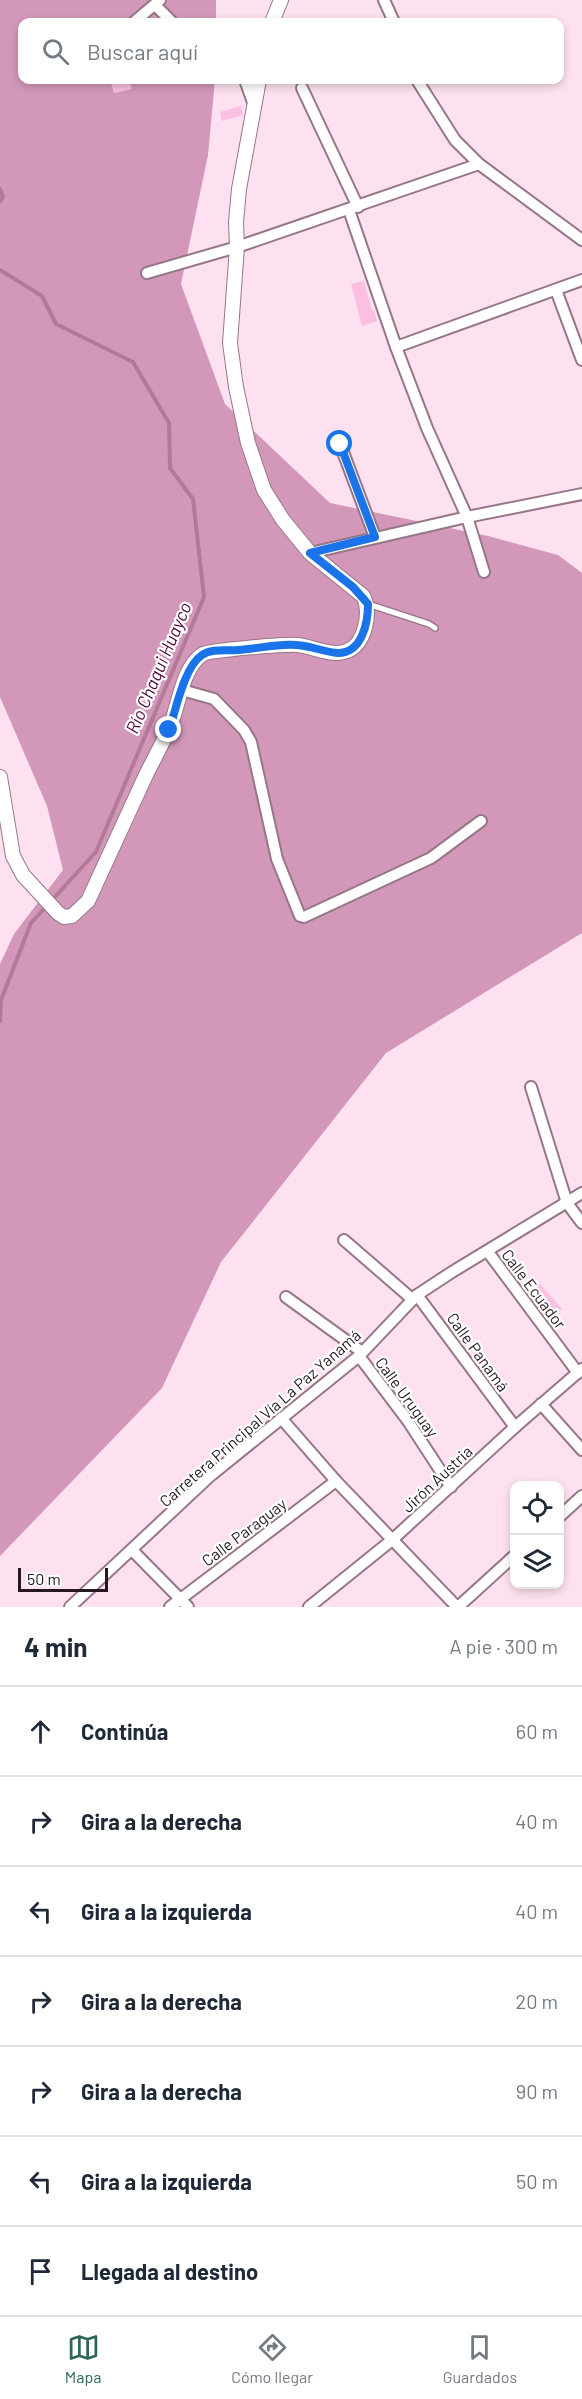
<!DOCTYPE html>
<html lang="es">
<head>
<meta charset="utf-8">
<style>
	body { margin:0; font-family:Barlow,sans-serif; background:#f2f2f3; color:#1f2937 }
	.controls { position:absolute; right:18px; bottom:18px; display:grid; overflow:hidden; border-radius:12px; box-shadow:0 3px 9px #0003 }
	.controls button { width:54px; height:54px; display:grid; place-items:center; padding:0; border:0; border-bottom:2px solid #e0e1e3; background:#fff; color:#1f2937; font:30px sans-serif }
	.scale { position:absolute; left:18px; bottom:15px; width:90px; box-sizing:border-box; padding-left:6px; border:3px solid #25181f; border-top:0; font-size:16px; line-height:21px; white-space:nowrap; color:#25181f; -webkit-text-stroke:4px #fff; paint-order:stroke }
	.stop { position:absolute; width:18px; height:18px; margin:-14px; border:4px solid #1a73e8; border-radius:50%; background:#fff }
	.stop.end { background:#1a73e8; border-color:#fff; box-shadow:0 2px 6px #0008 }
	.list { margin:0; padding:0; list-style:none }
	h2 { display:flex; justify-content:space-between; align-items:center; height:78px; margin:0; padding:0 24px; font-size:26px }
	h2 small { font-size:20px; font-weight:400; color:#747a83 }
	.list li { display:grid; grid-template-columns:39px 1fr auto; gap:18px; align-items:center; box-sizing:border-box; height:90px; padding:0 24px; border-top:2px solid #e0e1e3 }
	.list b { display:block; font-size:22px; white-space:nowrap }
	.list em { font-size:20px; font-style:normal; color:#747a83 }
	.icon { flex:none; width:33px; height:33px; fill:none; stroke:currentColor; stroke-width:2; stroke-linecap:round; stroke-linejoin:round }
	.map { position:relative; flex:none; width:582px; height:1607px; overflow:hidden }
	.search { position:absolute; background:#fff; box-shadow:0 3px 9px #0003; left:18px; right:18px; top:18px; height:66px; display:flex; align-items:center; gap:15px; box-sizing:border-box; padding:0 21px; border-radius:12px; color:#747a83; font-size:22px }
	.sheet { height:708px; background:#fff }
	nav { display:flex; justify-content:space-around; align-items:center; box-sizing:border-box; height:84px; border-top:2px solid #e0e1e3; background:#fff; font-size:16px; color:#747a83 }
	nav a { display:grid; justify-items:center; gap:3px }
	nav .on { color:#2e6851 }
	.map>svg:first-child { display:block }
	.forest { fill:#d398b9 }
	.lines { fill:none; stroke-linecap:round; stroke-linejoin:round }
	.stream { stroke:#b27999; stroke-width:4 }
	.building { fill:#fdbfe1 }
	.service-casing { stroke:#967687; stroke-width:8 }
	.minor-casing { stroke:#967687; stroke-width:14 }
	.tertiary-casing { stroke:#967687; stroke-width:16 }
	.service { stroke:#fff; stroke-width:5 }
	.minor { stroke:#fff; stroke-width:10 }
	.tertiary { stroke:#fff; stroke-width:14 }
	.route { stroke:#1a73e8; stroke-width:8 }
	.labels { text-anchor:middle; stroke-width:4.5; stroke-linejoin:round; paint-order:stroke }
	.street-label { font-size:16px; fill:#25181f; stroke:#fff }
	.water-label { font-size:18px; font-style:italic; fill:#500839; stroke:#fff }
</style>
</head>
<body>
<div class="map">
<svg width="582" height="1607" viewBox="0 0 582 1607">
	<rect width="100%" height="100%" fill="#fee1f0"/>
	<path class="forest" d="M0,0h216v22h-194v58h193l-7,75 -27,129 44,120 105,99 158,33 70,19 24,18v360l-196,120 -165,209 -59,126 -162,168v-592l14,-30 49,-64 -16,-64 -47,-109z"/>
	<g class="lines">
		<g class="stream">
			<path d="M0,189l3,8 -3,4"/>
			<path d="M0,270l42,26 14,28 77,38 36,61 1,45 23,31 11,98 -108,255 -65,71 -30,77 -1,21"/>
		</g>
	</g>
	<g class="building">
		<path d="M110,80h19l3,9 -18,4z"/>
		<path d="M241,106l2,9 -21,6 -2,-9z"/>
		<path d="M364,281l8,30 2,-1 3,11 -15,5 -11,-42z"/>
		<path d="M539,1283l23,26 -13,12 -21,-28z"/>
	</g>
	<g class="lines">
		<g class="service-casing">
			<path id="service" d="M368,604l61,20 6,4"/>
		</g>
		<g class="minor-casing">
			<g id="minor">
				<path d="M384,0l10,22"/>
				<path d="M155,5l17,17"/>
				<path d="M134,22l26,-22"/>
				<path d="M245,80l9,25"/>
				<path d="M417,80l38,60 24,24 103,76"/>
				<path d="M302,88l56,119"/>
				<path d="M349,210l47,137 31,81 40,89 17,55"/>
				<path d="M147,273l90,-26 242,-83"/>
				<path d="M556,290l26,70"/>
				<path d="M396,347l186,-67"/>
				<path d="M340,444l35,93"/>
				<path d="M310,553l157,-36 115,-23"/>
				<path d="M182,690l32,9 30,31 7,12 26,117 23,57 4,1 127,-59 50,-37"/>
				<path d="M531,1087l36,116 15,20"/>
				<path d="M344,1240l68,59"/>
				<path d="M488,1252l90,121"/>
				<path d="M417,1295l98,132"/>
				<path d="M286,1297l76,55"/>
				<path d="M359,1356l49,65 43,66"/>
				<path d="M541,1404l41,46"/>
				<path d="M281,1418l55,63 121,126"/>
				<path d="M560,1516l22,-20"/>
				<path d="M132,1550l56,57"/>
				<path d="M70,1607l140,-131 149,-120 58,-61 35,-23 130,-79"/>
				<path d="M170,1607l166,-126"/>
				<path d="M309,1607l83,-67 123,-113 67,-58"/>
				<path d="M458,1607l56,-51"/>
			</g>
		</g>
		<g class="tertiary-casing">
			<g id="tertiary">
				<path d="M272,22l9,-22"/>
				<path d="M0,777l13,79 10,19 35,38 6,4 8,-1 16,-15c19,-42 38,-83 57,-124 10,-21 22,-40 29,-62 6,-19 11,-50 29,-61 8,-4 83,-10 95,-9 15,2 34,12 49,6 18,-6 25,-40 16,-55l-53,-43 -27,-33 -19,-30 -16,-47 -12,-56 -6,-44 7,-96 -1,-25 3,-33 20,-109"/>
			</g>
		</g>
		<use href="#service" class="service"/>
		<use href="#minor" class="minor"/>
		<use href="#tertiary" class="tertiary"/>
	</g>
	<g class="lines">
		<path class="route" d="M169,730c7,-20 15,-63 33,-75 10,-7 24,-4 36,-5 20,-1 39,-7 59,-5 14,1 27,7 41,8 24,0 30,-30 30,-49l-15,-17 -43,-34 65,-16 -35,-93"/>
	</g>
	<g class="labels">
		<g class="street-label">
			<text transform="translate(534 1289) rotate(53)" y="6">Calle Ecuador</text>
			<text transform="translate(478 1352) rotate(54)" y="6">Calle Panamá</text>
			<text transform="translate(407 1397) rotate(54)" y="6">Calle Uruguay</text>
			<text transform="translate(260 1418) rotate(-41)" y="6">Carretera Principal Vía La Paz Yanamá</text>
			<text transform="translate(437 1479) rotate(-43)" y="6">Jirón Austria</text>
			<text transform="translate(244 1532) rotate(-37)" y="6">Calle Paraguay</text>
		</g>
		<g class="water-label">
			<text transform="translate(159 668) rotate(-67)" y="6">Río Chaqui Huayco</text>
		</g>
	</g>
</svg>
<div class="controls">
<button><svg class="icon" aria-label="locate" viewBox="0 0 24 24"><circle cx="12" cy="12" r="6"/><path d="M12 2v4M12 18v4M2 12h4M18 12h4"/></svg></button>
<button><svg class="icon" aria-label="layers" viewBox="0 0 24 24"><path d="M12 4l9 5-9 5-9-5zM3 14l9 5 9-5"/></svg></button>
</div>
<div class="scale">50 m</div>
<div class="stop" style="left:340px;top:444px"></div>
<div class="stop end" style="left:169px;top:730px"></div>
<div class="search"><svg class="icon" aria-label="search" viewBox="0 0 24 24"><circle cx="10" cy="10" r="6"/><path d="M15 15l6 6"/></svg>Buscar aquí</div>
</div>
<section class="sheet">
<h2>4 min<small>A pie · 300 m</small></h2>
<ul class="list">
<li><svg class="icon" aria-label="ahead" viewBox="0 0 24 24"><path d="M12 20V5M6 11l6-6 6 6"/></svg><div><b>Continúa</b></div><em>60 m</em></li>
<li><svg class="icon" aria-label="right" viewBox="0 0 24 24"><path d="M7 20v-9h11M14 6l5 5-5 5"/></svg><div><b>Gira a la derecha</b></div><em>40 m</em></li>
<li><svg class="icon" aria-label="left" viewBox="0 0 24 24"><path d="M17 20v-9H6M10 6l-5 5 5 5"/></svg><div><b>Gira a la izquierda</b></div><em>40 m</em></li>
<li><svg class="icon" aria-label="right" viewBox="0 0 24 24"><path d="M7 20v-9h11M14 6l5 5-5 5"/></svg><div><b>Gira a la derecha</b></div><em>20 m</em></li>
<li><svg class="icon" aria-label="right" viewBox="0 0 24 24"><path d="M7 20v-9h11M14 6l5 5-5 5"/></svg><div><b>Gira a la derecha</b></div><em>90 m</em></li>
<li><svg class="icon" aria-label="left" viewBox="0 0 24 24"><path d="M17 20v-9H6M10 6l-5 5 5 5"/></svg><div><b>Gira a la izquierda</b></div><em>50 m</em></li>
<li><svg class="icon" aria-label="arrive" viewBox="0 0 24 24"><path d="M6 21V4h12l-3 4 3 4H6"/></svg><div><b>Llegada al destino</b></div></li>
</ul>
</section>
<nav>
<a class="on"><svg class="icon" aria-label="map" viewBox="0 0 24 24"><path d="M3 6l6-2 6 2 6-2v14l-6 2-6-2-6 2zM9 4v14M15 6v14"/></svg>Mapa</a>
<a><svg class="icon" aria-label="directions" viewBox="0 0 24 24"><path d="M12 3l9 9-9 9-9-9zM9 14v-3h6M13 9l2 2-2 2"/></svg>Cómo llegar</a>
<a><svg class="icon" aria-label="saved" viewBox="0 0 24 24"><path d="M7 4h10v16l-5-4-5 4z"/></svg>Guardados</a>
</nav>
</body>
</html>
